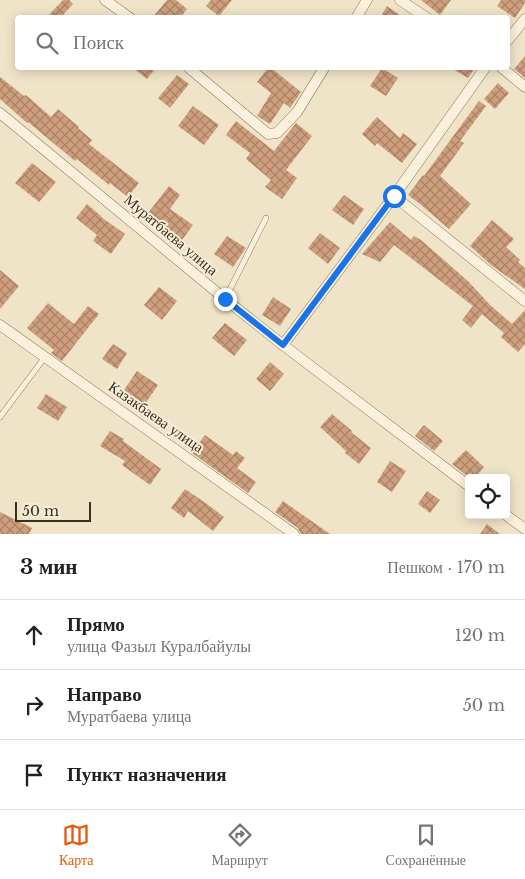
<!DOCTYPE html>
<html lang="ru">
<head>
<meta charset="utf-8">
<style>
	body { margin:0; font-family:"Libre Baskerville",serif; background:#f6f6f6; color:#202124 }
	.controls { position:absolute; right:15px; bottom:15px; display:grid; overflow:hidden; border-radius:5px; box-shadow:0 2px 12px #0003 }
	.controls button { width:45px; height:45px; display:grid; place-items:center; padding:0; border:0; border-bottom:1px solid #e0e0e0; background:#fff; color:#202124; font:25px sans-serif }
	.scale { position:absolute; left:15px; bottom:12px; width:76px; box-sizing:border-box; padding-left:5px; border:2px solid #3d2e20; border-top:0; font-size:14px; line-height:18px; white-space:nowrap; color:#3d2e20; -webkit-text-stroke:4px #f7eed8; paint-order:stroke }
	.stop { position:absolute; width:15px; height:15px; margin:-11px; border:4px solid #1a73e8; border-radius:50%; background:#fff }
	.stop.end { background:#1a73e8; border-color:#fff; box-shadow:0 1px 5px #0008 }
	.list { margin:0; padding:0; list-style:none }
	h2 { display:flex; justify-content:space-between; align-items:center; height:65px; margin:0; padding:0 20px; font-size:21px }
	h2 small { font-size:16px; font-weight:400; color:#757577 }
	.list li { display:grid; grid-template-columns:32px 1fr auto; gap:15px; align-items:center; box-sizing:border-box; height:70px; padding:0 20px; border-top:1px solid #e0e0e0 }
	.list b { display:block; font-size:19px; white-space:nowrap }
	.list p { margin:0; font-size:16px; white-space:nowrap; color:#757577 }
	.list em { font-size:16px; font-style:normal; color:#757577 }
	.icon { flex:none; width:28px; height:28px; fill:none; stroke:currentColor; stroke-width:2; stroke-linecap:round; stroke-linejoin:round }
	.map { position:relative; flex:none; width:525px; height:534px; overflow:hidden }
	.search { position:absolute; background:#fff; box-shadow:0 2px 12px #0003; left:15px; right:15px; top:15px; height:55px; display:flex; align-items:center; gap:12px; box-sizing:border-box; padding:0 18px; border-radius:5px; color:#757577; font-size:19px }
	.sheet { height:275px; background:#fff }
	nav { display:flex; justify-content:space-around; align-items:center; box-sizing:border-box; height:70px; border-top:1px solid #e0e0e0; background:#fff; font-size:14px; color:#757577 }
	nav a { display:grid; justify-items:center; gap:2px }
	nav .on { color:#ea580c }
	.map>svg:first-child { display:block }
	.building { fill:url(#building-cross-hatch) }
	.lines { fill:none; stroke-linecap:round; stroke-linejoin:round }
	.lane-casing { stroke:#8d765c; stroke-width:6 }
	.street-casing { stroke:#8d765c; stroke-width:11 }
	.lane { stroke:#faf1dc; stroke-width:5 }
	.street { stroke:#faf1dc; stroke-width:10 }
	.route { stroke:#1a73e8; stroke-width:6 }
	.labels { text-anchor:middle; stroke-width:4; stroke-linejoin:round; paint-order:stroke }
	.street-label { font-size:15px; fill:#3d2e20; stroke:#f7eed8 }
</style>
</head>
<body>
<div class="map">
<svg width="525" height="534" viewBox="0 0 525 534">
	<defs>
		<pattern id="building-cross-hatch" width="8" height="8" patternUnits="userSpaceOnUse" patternTransform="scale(1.25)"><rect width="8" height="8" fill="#cf9f7d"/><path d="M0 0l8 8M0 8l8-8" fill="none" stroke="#a98266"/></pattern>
	</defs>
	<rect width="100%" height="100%" fill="#f0e4c8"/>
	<g class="building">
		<path d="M63,0h6l4,4 -13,14h-14z"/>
		<path d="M167,0h9l11,9 -7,9h-28z"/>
		<path d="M211,0h21l-13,16 -13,-10z"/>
		<path d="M421,0h30l-11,15z"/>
		<path d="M501,0h24v3l-10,15 -18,-12z"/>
		<path d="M387,6l17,12h-24z"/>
		<path d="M525,56v22l-11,-9z"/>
		<path d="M133,68h23l-9,11z"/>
		<path d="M268,68h3l30,24 -11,16 -6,-5 -14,21 -13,-8 14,-23 -14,-11z"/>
		<path d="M382,68l16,10 -12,18 -16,-10z"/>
		<path d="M451,68h24l-7,10z"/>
		<path d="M177,75l12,9 -19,24 -12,-10z"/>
		<path d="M0,77l24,19 2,-1 25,22 7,-8 21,18 -1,1 14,12 -3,4 50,39 -11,14 -18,-14 -1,2 -32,-26 -2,2 -47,-39 -1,1 -27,-24z"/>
		<path d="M498,83l11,10 -14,16 -11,-10z"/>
		<path d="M479,101l7,5 -26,35 4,2 -24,33 31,28 -22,25 -29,-25 -12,-9 15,-20 1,1z"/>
		<path d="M193,106l26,19 -15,20 -26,-19z"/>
		<path d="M377,117l23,21 3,-5 14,11 -15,19 -25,-20 -2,3 -13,-12z"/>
		<path d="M236,121l38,30 22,-28 16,13 -26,34 11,8 -15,21 -17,-12 6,-7 -25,-21 4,-6 -24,-18z"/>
		<path d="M32,163l24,19 -17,20 -24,-19z"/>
		<path d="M169,186l11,9 -10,14 23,16 -14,19 -20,-15 4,-5 -15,-11z"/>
		<path d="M344,195l20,14 -11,16 -21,-15z"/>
		<path d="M87,204l14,12v1l24,17 -14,20 -18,-13 4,-6 -21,-17z"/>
		<path d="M492,220l22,19 -8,8 14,13 -2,2 7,6v21l-34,-24 -21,-19z"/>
		<path d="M390,222l21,18 3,-4 7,4 48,42 21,23 22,19 13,-14v34l-7,8 -17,-15 3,-4 -22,-19 -11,14 -9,-8 11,-14 -79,-61 -14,17 -18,-8z"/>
		<path d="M320,233l20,15 -12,16 -20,-16z"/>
		<path d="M227,236l19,12 -13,19 -19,-13z"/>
		<path d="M0,270l19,16 -19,23z"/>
		<path d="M159,287l18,14 -15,19 -18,-15z"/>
		<path d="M273,297l18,12 -11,17 -18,-11z"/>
		<path d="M48,303l26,21 14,-18 11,8 -37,47 -11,-8 3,-3 -27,-22z"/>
		<path d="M225,323l22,17 -13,16 -22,-18z"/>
		<path d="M113,344l14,9 -10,16 -15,-10z"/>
		<path d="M270,362l14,12 -14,17 -14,-12z"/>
		<path d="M137,371l21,14 -15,22 -21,-14z"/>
		<path d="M46,394l21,13 -9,14 -21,-13z"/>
		<path d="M332,414l20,17 -1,1 20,16 -12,16 -14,-11 1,-2 -26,-24z"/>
		<path d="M424,425l19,16 -9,10 -19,-15z"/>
		<path d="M110,431l14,8 -1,2 38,28 -11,16 -28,-20 3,-4 -25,-15z"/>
		<path d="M205,435l28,20 3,-4 9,7 -8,10 19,14 -8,11 -56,-40z"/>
		<path d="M466,450l18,17 -10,11h-4l-18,-14z"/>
		<path d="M390,461l16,10 -14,21 -15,-10z"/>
		<path d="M185,489l22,15 17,13 -11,14 -25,-20 -4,7 -13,-10z"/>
		<path d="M427,491l13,9 -10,13 -12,-9z"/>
		<path d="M283,501l17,12 30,21h-29l-3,-6 -23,-16z"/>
		<path d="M0,512l32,16 -3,6h-29z"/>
		<path d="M487,524l13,10h-20z"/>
	</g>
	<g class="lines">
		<g class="lane-casing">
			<g id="lane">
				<path d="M225,299l41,-81"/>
				<path d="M0,417l45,-60"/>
			</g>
		</g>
		<g class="street-casing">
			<g id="street">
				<path d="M105,0l25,18"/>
				<path d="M400,0l27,18"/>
				<path d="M356,18l11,-18"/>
				<path d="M508,40l17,-21"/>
				<path d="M189,68l79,66 9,-1 20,-21 27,-44"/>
				<path d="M502,68l23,19"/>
				<path d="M0,113l225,186 58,46 186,141"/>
				<path d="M394,196l131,105"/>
				<path d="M0,325l294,209"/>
				<path d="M283,345l111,-149 91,-128"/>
				<path d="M506,515l19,14"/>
			</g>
		</g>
		<use href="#lane" class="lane"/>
		<use href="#street" class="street"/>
	</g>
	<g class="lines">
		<path class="route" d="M225,299l58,46 111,-149"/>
	</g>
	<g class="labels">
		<g class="street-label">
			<text transform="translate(171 235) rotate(40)" y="5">Муратбаева улица</text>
			<text transform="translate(156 417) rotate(35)" y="5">Казакбаева улица</text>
		</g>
	</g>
</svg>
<div class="controls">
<button><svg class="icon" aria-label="locate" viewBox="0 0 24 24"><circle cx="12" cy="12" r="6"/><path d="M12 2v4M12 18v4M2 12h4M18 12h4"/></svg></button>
</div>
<div class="scale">50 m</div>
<div class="stop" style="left:394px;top:196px"></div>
<div class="stop end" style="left:225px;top:299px"></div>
<div class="search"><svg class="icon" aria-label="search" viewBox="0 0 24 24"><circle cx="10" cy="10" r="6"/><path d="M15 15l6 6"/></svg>Поиск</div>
</div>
<section class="sheet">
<h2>3 мин<small>Пешком · 170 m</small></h2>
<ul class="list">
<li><svg class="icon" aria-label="ahead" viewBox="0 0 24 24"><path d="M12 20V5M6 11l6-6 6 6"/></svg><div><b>Прямо</b><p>улица Фазыл Куралбайулы</p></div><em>120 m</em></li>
<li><svg class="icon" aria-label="right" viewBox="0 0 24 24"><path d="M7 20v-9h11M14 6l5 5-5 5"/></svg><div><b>Направо</b><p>Муратбаева улица</p></div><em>50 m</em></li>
<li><svg class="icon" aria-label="arrive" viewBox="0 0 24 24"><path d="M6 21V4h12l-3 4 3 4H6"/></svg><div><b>Пункт назначения</b></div></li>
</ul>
</section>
<nav>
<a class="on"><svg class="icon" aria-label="map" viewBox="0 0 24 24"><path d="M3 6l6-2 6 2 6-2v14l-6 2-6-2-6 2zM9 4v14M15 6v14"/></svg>Карта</a>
<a><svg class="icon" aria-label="directions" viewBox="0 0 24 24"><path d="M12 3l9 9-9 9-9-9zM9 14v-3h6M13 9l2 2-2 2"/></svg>Маршрут</a>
<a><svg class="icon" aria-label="saved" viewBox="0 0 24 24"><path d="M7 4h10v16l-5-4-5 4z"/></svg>Сохранённые</a>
</nav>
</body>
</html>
